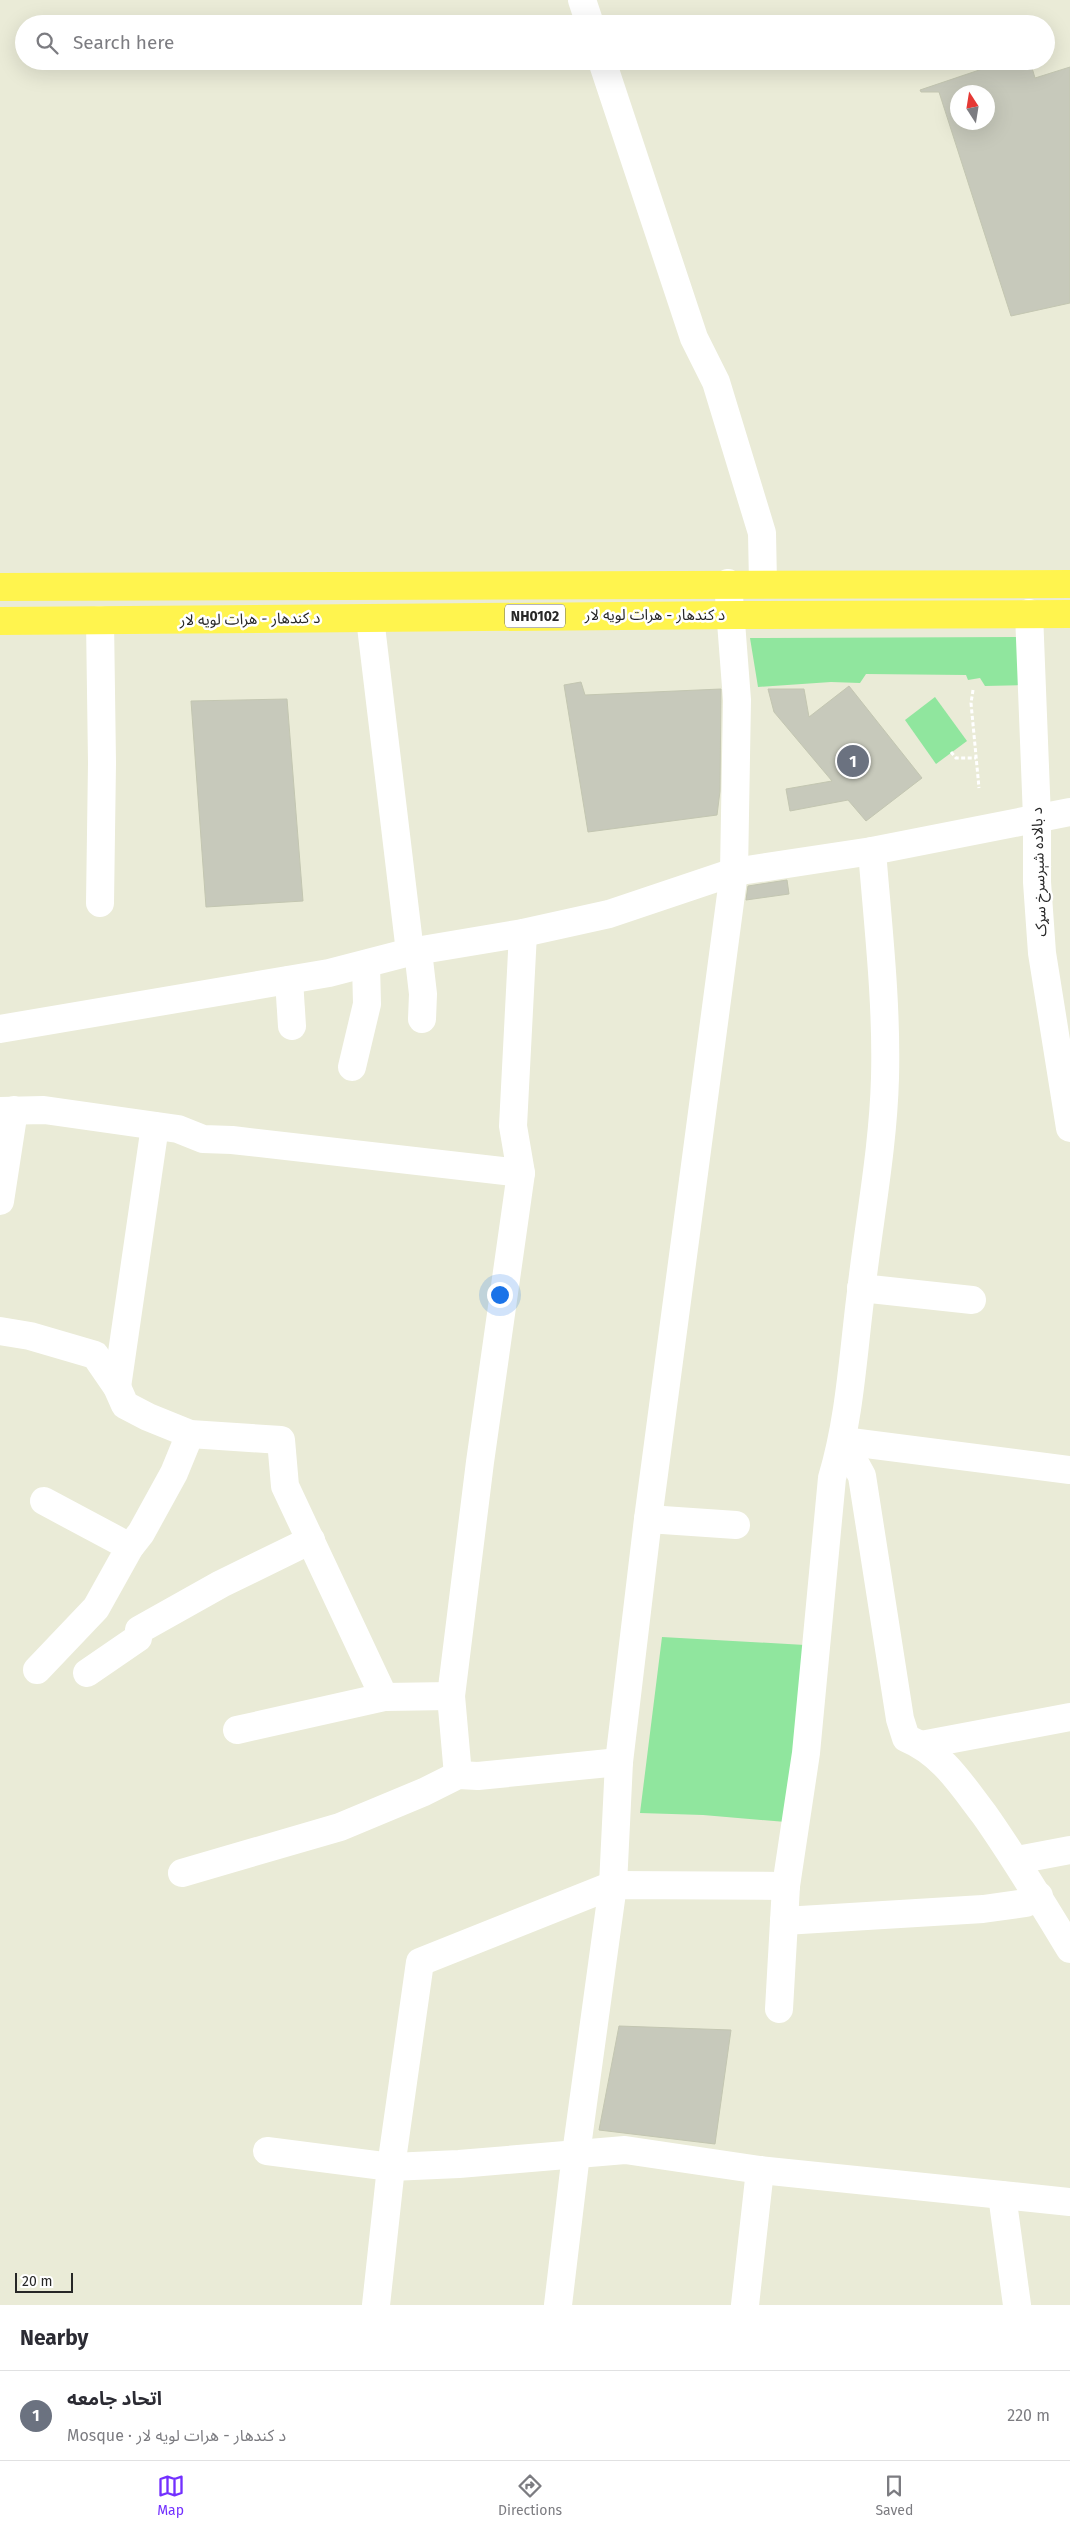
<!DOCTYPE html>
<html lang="en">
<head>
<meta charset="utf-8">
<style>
	body { margin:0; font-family:"Fira Sans","Noto Sans Arabic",sans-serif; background:#f7f7f7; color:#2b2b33 }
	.compass { position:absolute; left:950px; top:85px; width:45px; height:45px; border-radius:50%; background:#fff; box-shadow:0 5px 20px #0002; rotate:348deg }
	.scale { position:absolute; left:15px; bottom:12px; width:58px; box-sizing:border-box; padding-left:5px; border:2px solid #272727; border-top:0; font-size:14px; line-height:18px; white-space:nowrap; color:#272727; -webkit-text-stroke:4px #fff; paint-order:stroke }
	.you { position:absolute; left:499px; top:1294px; width:18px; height:18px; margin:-12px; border:4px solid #fff; border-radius:50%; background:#1a73e8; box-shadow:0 0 0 8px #1a73e833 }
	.badge { display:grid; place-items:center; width:32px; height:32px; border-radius:50%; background:#7330ff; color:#fff; font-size:16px; font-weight:700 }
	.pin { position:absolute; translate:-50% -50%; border:2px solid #fff; box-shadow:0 1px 5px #0006 }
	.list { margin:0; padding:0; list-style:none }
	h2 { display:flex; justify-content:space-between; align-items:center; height:65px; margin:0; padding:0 20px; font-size:21px }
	h2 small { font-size:16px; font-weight:400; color:#7c7c81 }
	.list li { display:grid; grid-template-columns:32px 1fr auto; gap:15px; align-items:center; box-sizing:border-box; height:90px; padding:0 20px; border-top:1px solid #e1e1e2 }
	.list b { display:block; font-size:19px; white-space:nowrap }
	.list p { margin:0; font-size:16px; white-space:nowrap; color:#7c7c81 }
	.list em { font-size:16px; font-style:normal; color:#7c7c81 }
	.icon { flex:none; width:28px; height:28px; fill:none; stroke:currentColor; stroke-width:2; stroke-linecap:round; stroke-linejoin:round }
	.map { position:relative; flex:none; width:1070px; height:2305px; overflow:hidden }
	.search { position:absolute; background:#fff; box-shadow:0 5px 20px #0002; left:15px; right:15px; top:15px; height:55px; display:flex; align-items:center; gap:12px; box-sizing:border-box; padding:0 18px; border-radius:28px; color:#7c7c81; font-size:19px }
	.sheet { height:155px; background:#fff }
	nav { display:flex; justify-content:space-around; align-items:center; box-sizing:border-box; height:70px; border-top:1px solid #e1e1e2; background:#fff; font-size:14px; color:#7c7c81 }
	nav a { display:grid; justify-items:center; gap:2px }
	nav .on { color:#7330ff }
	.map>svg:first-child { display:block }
	.green { fill:#90e69e }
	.building { fill:#c7c9bb; stroke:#c3c6b1; fill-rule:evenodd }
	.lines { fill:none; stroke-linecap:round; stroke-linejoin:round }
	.path { stroke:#fff; stroke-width:3; stroke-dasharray:4 2.5; stroke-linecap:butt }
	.minor { stroke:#fff; stroke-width:28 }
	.highway { stroke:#fff44e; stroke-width:28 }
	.labels { text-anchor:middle; stroke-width:5; stroke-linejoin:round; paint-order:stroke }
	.shield { fill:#fff; stroke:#686868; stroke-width:1 }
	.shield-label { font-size:14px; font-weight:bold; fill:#272727 }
	.street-label { font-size:15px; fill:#272727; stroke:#fff }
</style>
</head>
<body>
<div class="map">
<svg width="1070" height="2305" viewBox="0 0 1070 2305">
	<rect width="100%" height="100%" fill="#eaebd7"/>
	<g class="green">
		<path d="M1022,637l1,48 -38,1 -5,-8 -12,2 -2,-5 -100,-1 -6,9 -29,-1 -73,5 -8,-49z"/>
		<path d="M935,697l32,44 -31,23 -31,-44z"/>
		<path d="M662,1637l143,8 -19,177 -83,-7 -63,-2z"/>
	</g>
	<g class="building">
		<path d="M1006,61h24l5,17 35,-11v236l-59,13 -72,-224h-18l-1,-2zM958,92h30v30h-30z"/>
		<path d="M581,682l4,13 136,-6 -1,102 -3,24 -129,17 -24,-147z"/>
		<path d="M849,686l73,92 -56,43 -18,-21 -58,11 -4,-22 46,-8 -58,-69 -6,-23h36l5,28z"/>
		<path d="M287,699l16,202 -97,6 -15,-206z"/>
		<path d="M787,880l2,14 -43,6 2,-14z"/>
		<path d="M619,2026l112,4 -16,114 -116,-14z"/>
	</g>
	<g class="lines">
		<g class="path">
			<path d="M973,690l-2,13 8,85"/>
			<path d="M951,752l5,6h20"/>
		</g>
		<g class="minor">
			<path d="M582,0l8,24"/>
			<path d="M602,61l92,277 22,44 46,151 1,50"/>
			<path d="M1029,613l8,205v64l5,71 28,175"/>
			<path d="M370,618l40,334"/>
			<path d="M100,620l2,143 -2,140"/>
			<path d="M418,951l5,43 -1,25"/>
			<path d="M289,980l3,46"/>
			<path d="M0,1029l329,-56 81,-21 113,-19 86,-19 125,-42 138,-21 198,-39"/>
			<path d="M352,1067l15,-63 -1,-40"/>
			<path d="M0,1111l44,-1 134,19 25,10 29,1 289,33"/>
			<path d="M0,1201l14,-91"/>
			<path d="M861,1288l111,12"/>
			<path d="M0,1331l30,5 65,19 22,32 8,18 23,12 42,17 91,6 4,46 99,211"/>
			<path d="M117,1387l38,-261"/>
			<path d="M843,1441l19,35 38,243 6,19c36,15 55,46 78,76 31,44 58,89 86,135"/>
			<path d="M843,1441l227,29"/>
			<path d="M44,1501l86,46"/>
			<path d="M648,1519l88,6"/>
			<path d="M37,1670l59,-62 34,-61 11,-14 33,-60 16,-39"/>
			<path d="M87,1673l51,-35 1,-8 82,-46 90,-44"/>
			<path d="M237,1730l147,-33 67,-1"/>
			<path d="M921,1745l149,-28"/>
			<path d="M458,1775l-7,-79 29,-234 41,-289 -8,-47 10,-193"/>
			<path d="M1017,1860l53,-10"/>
			<path d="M182,1873l158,-46 84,-35 34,-17 20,1 141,-14"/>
			<path d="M784,1921l199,-12 43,-6 13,-7"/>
			<path d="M779,2009l7,-123 20,-133 26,-275c18,-60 21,-124 29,-186 8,-72 22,-142 24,-214 2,-75 -7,-152 -13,-227"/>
			<path d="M267,2151l124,16 68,-3 166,-14 135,20 310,32"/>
			<path d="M1002,2195l15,110"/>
			<path d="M376,2305l15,-138 29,-205 193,-77 173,1"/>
			<path d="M558,2305l18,-151 37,-269 6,-123 29,-243 86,-647 3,-172 -9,-117"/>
			<path d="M745,2305l15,-135"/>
		</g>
		<g class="highway">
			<path d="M0,587l1070,-3"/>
			<path d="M0,621l739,-6 331,-1"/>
		</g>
	</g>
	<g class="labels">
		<rect class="shield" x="505" y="604.5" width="60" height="23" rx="4"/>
		<g class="shield-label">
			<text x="535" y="621">NH0102</text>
		</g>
		<g class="street-label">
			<text x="655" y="620">د کندهار - هرات لويه لار</text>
			<text transform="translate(250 619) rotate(-1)" y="5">د کندهار - هرات لويه لار</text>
			<text transform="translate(1039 872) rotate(-92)" y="5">د بالاده شېرسرخ سړک</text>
		</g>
	</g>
</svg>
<svg class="compass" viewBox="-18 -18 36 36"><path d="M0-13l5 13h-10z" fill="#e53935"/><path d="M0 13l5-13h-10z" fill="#7c7c81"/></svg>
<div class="scale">20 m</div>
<div class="you"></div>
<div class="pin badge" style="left:853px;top:761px;background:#6b7280">1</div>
<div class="search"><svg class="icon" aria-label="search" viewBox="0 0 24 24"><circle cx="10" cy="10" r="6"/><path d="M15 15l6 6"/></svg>Search here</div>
</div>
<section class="sheet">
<h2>Nearby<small></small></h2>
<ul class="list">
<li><span class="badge" style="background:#6b7280">1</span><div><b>اتحاد جامعه</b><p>Mosque · د کندهار - هرات لويه لار</p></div><em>220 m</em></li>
</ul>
</section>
<nav>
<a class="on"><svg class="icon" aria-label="map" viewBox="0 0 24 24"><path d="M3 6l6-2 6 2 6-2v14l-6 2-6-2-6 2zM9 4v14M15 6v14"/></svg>Map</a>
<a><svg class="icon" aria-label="directions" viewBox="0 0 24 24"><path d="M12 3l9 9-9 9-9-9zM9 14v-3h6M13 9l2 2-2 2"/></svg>Directions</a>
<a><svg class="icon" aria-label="saved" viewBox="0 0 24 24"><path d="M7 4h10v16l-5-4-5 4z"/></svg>Saved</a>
</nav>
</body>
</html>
